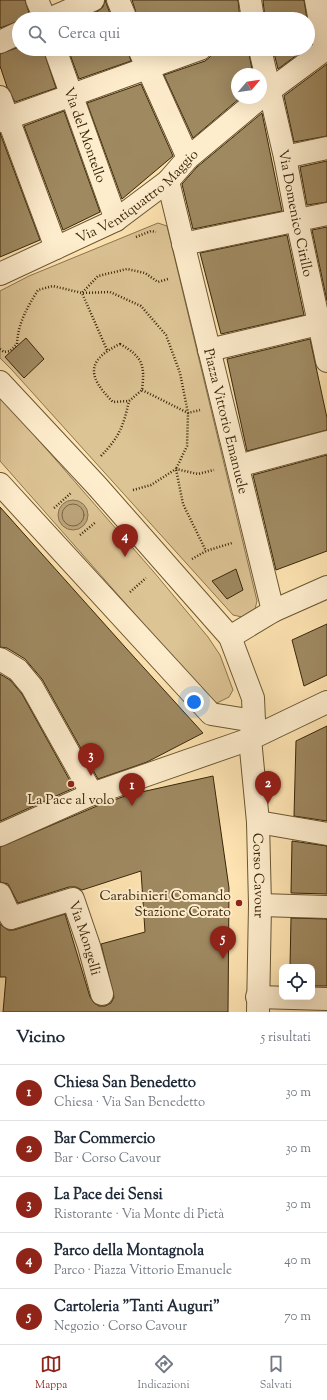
<!DOCTYPE html>
<html lang="it">
<head>
<meta charset="utf-8">
<style>
	body { margin:0; font-family:"Sorts Mill Goudy",serif; background:#f2f2f3; color:#1f2937 }
	.controls { position:absolute; right:12px; bottom:12px; display:grid; overflow:hidden; border-radius:8px; box-shadow:0 4px 16px #0002 }
	.controls button { width:36px; height:36px; display:grid; place-items:center; padding:0; border:0; border-bottom:1px solid #e0e1e3; background:#fff; color:#1f2937; font:20px sans-serif }
	.compass { position:absolute; left:231px; top:68px; width:36px; height:36px; border-radius:50%; background:#fff; box-shadow:0 4px 16px #0002; rotate:61deg }
	.you { position:absolute; left:194px; top:702px; width:14px; height:14px; margin:-10px; border:3px solid #fff; border-radius:50%; background:#1a73e8; box-shadow:0 0 0 6px #1a73e833 }
	.badge { display:grid; place-items:center; width:26px; height:26px; border-radius:50%; background:#8f2418; color:#fff; font-size:13px; font-weight:700 }
	.pin { position:absolute; translate:-50% -33px; filter:drop-shadow(0 1px 2px #0008) }
	.pin::after { content:''; position:absolute; top:21px; width:14px; height:12px; background:inherit; clip-path:polygon(0 0,100% 0,50% 100%) }
	.list { margin:0; padding:0; list-style:none }
	h2 { display:flex; justify-content:space-between; align-items:center; height:52px; margin:0; padding:0 16px; font-size:17px }
	h2 small { font-size:13px; font-weight:400; color:#747a83 }
	.list li { display:grid; grid-template-columns:26px 1fr auto; gap:12px; align-items:center; box-sizing:border-box; height:56px; padding:0 16px; border-top:1px solid #e0e1e3 }
	.list b { display:block; font-size:15px; white-space:nowrap }
	.list p { margin:0; font-size:13px; white-space:nowrap; color:#747a83 }
	.list em { font-size:13px; font-style:normal; color:#747a83 }
	.icon { flex:none; width:22px; height:22px; fill:none; stroke:currentColor; stroke-width:2; stroke-linecap:round; stroke-linejoin:round }
	.map { position:relative; flex:none; width:327px; height:1012px; overflow:hidden }
	.search { position:absolute; background:#fff; box-shadow:0 4px 16px #0002; left:12px; right:12px; top:12px; height:44px; display:flex; align-items:center; gap:10px; box-sizing:border-box; padding:0 14px; border-radius:22px; color:#747a83; font-size:15px }
	.sheet { height:332px; background:#fff }
	nav { display:flex; justify-content:space-around; align-items:center; box-sizing:border-box; height:56px; border-top:1px solid #e0e1e3; background:#fff; font-size:11px; color:#747a83 }
	nav a { display:grid; justify-items:center; gap:2px }
	nav .on { color:#8f2418 }
	.map>svg:first-child { display:block }
	.green { fill:#ddc495; stroke:#8b754f }
	.water { fill:#bba379; stroke:#87714c }
	.lines { fill:none; stroke-linecap:round; stroke-linejoin:round }
	.shore { stroke:#7a6441; stroke-width:1 }
	.building { fill:#9f8961; stroke:#392609 }
	.street-casing { stroke:#6a5633; stroke-width:24 }
	.path { stroke:#392609; stroke-width:2.5; stroke-dasharray:1 2; stroke-linecap:butt }
	.street { stroke:#feedcd; stroke-width:22 }
	.poi-dot { fill:#8f2418; stroke:#feedcd; stroke-width:1.5 }
	.labels { text-anchor:middle; stroke-width:4; stroke-linejoin:round; paint-order:stroke }
	.street-label { font-size:14px; fill:#392609; stroke:#feedcd }
	.poi-label { font-size:14px; fill:#392609; stroke:#feedcd }
</style>
</head>
<body>
<div class="map">
<svg width="327" height="1012" viewBox="0 0 327 1012">
	<rect width="100%" height="100%" fill="#fee4b2"/>
	<filter id="stains"><feTurbulence type="fractalNoise" baseFrequency=".005" numOctaves="4"/><feColorMatrix values="0 0 0 0 .2 0 0 0 0 .09 0 0 0 0 .02 0 0 0 .5 -.17"/></filter>
	<radialGradient id="worn" r=".72"><stop offset=".6" stop-color="#630" stop-opacity="0"/><stop offset="1" stop-color="#630" stop-opacity=".3"/></radialGradient>
	<g class="green">
		<path d="M158,223l9,3 90,375 -2,8 -13,8 -9,-2 -221,-245 -12,-12v-67l29,-15z"/>
		<path d="M0,396l153,175 55,66 12,18 13,35 -4,7 -12,6 -8,-5 -209,-237z"/>
	</g>
	<circle class="water" cx="73" cy="515" r="15"/>
	<g class="lines">
		<circle class="shore" cx="73" cy="515" r="11"/>
	</g>
	<g class="building">
		<path d="M0,0h25l6,19h-12v2l-19,7z"/>
		<path d="M105,0l7,19h-31l17,-8 5,-4z"/>
		<path d="M132,0h106l2,19h-102z"/>
		<path d="M263,0h41l3,19h-42z"/>
		<path d="M19,47v2h24l13,39 -41,14 -8,-15 -7,-21v-12z"/>
		<path d="M68,49h59l4,12 -52,18z"/>
		<path d="M212,49h36l5,25h-16v24h3l-47,40 -29,-63 41,-14 5,-4z"/>
		<path d="M273,49h32l-27,20z"/>
		<path d="M327,64v72l-33,6 -10,-46z"/>
		<path d="M141,84l32,72 -51,43 -35,-96z"/>
		<path d="M64,111l36,101 -37,18 -39,-104z"/>
		<path d="M262,113l20,98 -89,18 -11,-45 15,-17z"/>
		<path d="M0,133l40,107 -40,17z"/>
		<path d="M327,161v41l-20,3 -7,-38z"/>
		<path d="M327,227v74l-15,-71z"/>
		<path d="M287,235l17,80 -83,19 -21,-81z"/>
		<path d="M26,338l18,21 -20,19 -19,-21z"/>
		<path d="M310,339l17,79v12l-80,21 -20,-92z"/>
		<path d="M327,455v96l-51,19 -23,-95z"/>
		<path d="M0,507l125,140 78,86 -56,29 -49,17 -56,-100 -17,-20 -18,-11 -7,-1z"/>
		<path d="M236,569l7,21 -16,9 -15,-18z"/>
		<path d="M327,624v51l-23,11 -12,-46z"/>
		<path d="M0,674l10,6 12,14 52,94 -74,33z"/>
		<path d="M327,726v95l-33,-5 2,-75z"/>
		<path d="M213,776l16,112 -1,124h-225l3,-35h-6v-53l8,6h6l51,-16 25,83 4,6 5,3h6l6,-3 3,-6 -13,-53 44,-12 -4,-61 -59,19 -6,-3h-7l-51,16 -10,-19 -8,-2v-35l97,-41 31,-11z"/>
		<path d="M292,841l35,5v48l-36,-1z"/>
		<path d="M291,918l36,1v67h-15v-19h-22z"/>
	</g>
	<g class="lines">
		<g class="street-casing">
			<g id="street">
				<path d="M37,0l8,19"/>
				<path d="M118,0l8,19"/>
				<path d="M250,0l3,19"/>
				<path d="M316,0l9,49"/>
				<path d="M49,19l44,-19"/>
				<path d="M0,42l19,-9"/>
				<path id="s1" d="M55,49l61,171"/>
				<path d="M139,49l49,109"/>
				<path id="s2" d="M260,49l25,108 12,63 30,141"/>
				<path d="M0,97l56,151"/>
				<path d="M261,97l66,-49"/>
				<path d="M0,121l200,-72"/>
				<path d="M285,157l42,-9"/>
				<path id="s3" d="M168,181l105,430"/>
				<path d="M183,244l144,-30"/>
				<path id="s4" d="M0,274l116,-54 52,-39 20,-23 72,-60"/>
				<path d="M209,350l118,-28"/>
				<path id="s5" d="M0,382l97,104 133,151 23,61 1,23 -4,18 8,83 2,83 -2,107"/>
				<path d="M238,466l89,-24"/>
				<path d="M0,484l211,230 43,7"/>
				<path d="M230,637l43,-26 54,-24"/>
				<path d="M0,659l18,11 14,17 60,107"/>
				<path d="M258,822l69,12"/>
				<path d="M0,835l92,-41 158,-55 77,-37"/>
				<path id="s6" d="M0,894l11,24 62,-19 16,47 13,48"/>
				<path d="M260,905l67,2"/>
				<path d="M257,997l70,2"/>
			</g>
		</g>
		<g class="path">
			<path d="M136,237l15,-6 5,1"/>
			<path d="M120,344c23,13 25,21 22,46l-13,11 -16,1c-25,-25 -28,-41 7,-58z"/>
			<path d="M0,349l4,3 6,-1 7,-7c1,-21 10,-36 21,-54l15,-4 29,7 28,-1 31,14 25,29 14,38 8,40 -1,33 -11,23 7,35 23,47"/>
			<path d="M107,350l-25,-57 16,-17 29,-7 18,4 13,9 10,-3"/>
			<path d="M142,390l46,23 12,-3"/>
			<path d="M101,456c19,-20 22,-29 28,-55"/>
			<path d="M133,490l18,-5 25,-16 22,5 16,-4"/>
			<path d="M54,508l17,-15"/>
			<path d="M80,535l16,-13"/>
			<path d="M192,559l14,-8 26,-8"/>
			<path d="M130,592l16,-14"/>
		</g>
		<use href="#street" class="street"/>
	</g>
	<g class="poi-dot">
		<circle cx="71" cy="784" r="4"/>
		<circle cx="239" cy="903" r="4"/>
	</g>
	<g class="labels">
		<g class="street-label">
			<text dy="5" stroke="none"><textPath href="#s1" startOffset="91">Via del Montello</textPath></text>
			<text dy="5" stroke="none"><textPath href="#s4" startOffset="159">Via Ventiquattro Maggio</textPath></text>
			<text dy="5" stroke="none"><textPath href="#s2" startOffset="168">Via Domenico Cirillo</textPath></text>
			<text dy="5" stroke="none"><textPath href="#s3" startOffset="247">Piazza Vittorio Emanuele</textPath></text>
			<text dy="5" stroke="none"><textPath href="#s5" startOffset="587">Corso Cavour</textPath></text>
			<text dy="5" stroke="none"><textPath href="#s6" startOffset="132">Via Mongelli</textPath></text>
		</g>
		<g class="poi-label">
			<text x="71" y="804">La Pace al volo</text>
			<text x="231" y="900" text-anchor="end">Carabinieri Comando<tspan x="231" dy="16">Stazione Corato</tspan></text>
		</g>
	</g>
	<rect width="100%" height="100%" filter="url(#stains)"/>
	<rect width="100%" height="100%" fill="url(#worn)"/>
</svg>
<div class="controls">
<button><svg class="icon" aria-label="locate" viewBox="0 0 24 24"><circle cx="12" cy="12" r="6"/><path d="M12 2v4M12 18v4M2 12h4M18 12h4"/></svg></button>
</div>
<svg class="compass" viewBox="-18 -18 36 36"><path d="M0-13l5 13h-10z" fill="#e53935"/><path d="M0 13l5-13h-10z" fill="#747a83"/></svg>
<div class="you"></div>
<div class="pin badge" style="left:132px;top:806px">1</div>
<div class="pin badge" style="left:268px;top:804px">2</div>
<div class="pin badge" style="left:91px;top:776px">3</div>
<div class="pin badge" style="left:125px;top:557px">4</div>
<div class="pin badge" style="left:223px;top:959px">5</div>
<div class="search"><svg class="icon" aria-label="search" viewBox="0 0 24 24"><circle cx="10" cy="10" r="6"/><path d="M15 15l6 6"/></svg>Cerca qui</div>
</div>
<section class="sheet">
<h2>Vicino<small>5 risultati</small></h2>
<ul class="list">
<li><span class="badge">1</span><div><b>Chiesa San Benedetto</b><p>Chiesa · Via San Benedetto</p></div><em>30 m</em></li>
<li><span class="badge">2</span><div><b>Bar Commercio</b><p>Bar · Corso Cavour</p></div><em>30 m</em></li>
<li><span class="badge">3</span><div><b>La Pace dei Sensi</b><p>Ristorante · Via Monte di Pietà</p></div><em>30 m</em></li>
<li><span class="badge">4</span><div><b>Parco della Montagnola</b><p>Parco · Piazza Vittorio Emanuele</p></div><em>40 m</em></li>
<li><span class="badge">5</span><div><b>Cartoleria &quot;Tanti Auguri&quot;</b><p>Negozio · Corso Cavour</p></div><em>70 m</em></li>
</ul>
</section>
<nav>
<a class="on"><svg class="icon" aria-label="map" viewBox="0 0 24 24"><path d="M3 6l6-2 6 2 6-2v14l-6 2-6-2-6 2zM9 4v14M15 6v14"/></svg>Mappa</a>
<a><svg class="icon" aria-label="directions" viewBox="0 0 24 24"><path d="M12 3l9 9-9 9-9-9zM9 14v-3h6M13 9l2 2-2 2"/></svg>Indicazioni</a>
<a><svg class="icon" aria-label="saved" viewBox="0 0 24 24"><path d="M7 4h10v16l-5-4-5 4z"/></svg>Salvati</a>
</nav>
</body>
</html>
